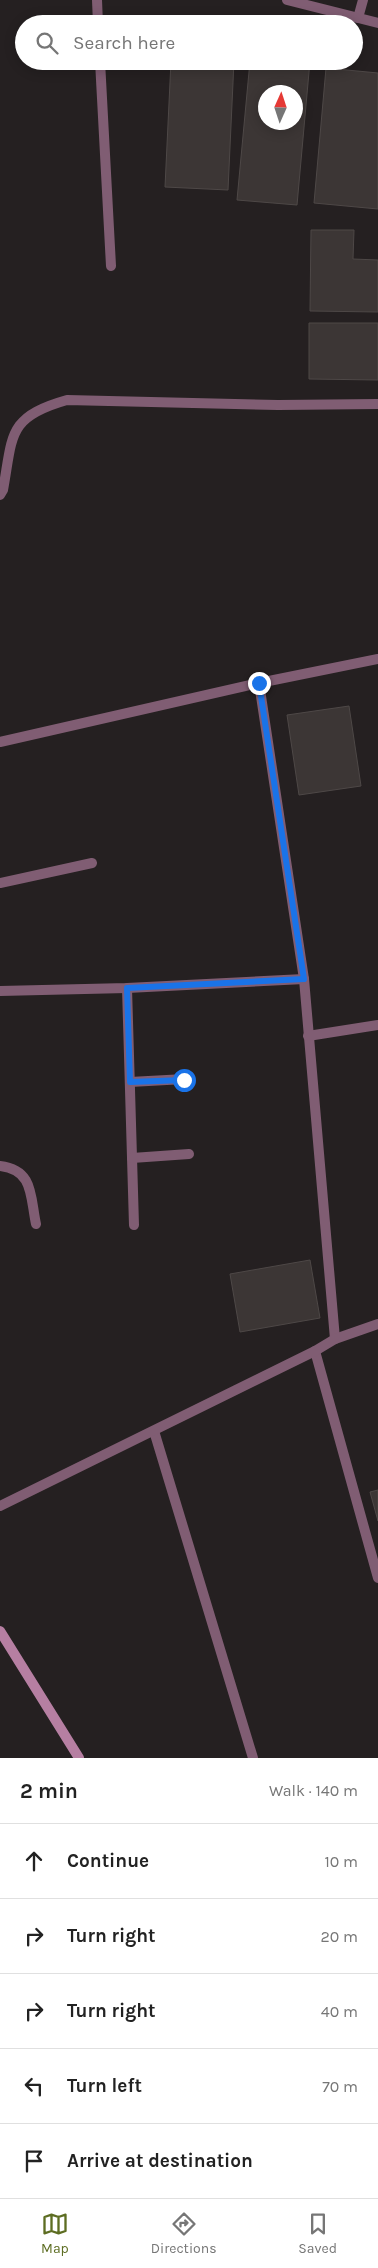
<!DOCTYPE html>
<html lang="en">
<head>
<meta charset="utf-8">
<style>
	body { margin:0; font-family:Karla,sans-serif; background:#f2f2f2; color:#222 }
	.compass { position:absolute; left:258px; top:85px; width:45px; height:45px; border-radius:50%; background:#fff; box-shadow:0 2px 12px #0003; rotate:3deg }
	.stop { position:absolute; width:15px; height:15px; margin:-11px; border:4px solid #1a73e8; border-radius:50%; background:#fff }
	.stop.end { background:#1a73e8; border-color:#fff; box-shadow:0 1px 5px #0008 }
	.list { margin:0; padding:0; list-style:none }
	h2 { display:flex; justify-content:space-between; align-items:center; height:65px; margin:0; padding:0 20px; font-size:21px }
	h2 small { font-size:16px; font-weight:400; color:#767676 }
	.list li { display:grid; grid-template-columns:32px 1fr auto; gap:15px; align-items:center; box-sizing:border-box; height:75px; padding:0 20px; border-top:1px solid #e0e0e0 }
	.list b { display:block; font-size:19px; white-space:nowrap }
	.list em { font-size:16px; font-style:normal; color:#767676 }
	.icon { flex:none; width:28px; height:28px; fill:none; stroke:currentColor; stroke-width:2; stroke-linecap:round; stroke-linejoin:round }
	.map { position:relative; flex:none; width:378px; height:1758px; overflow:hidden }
	.search { position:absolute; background:#fff; box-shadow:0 2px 12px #0003; left:15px; right:15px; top:15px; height:55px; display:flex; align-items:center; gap:12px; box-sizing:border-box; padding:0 18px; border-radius:28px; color:#767676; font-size:19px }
	.sheet { height:440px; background:#fff }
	nav { display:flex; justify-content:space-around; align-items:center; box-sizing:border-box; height:70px; border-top:1px solid #e0e0e0; background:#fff; font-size:14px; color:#767676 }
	nav a { display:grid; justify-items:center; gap:2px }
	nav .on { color:#5d6d22 }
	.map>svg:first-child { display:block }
	.building { fill:#3c3635; stroke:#4e4847; fill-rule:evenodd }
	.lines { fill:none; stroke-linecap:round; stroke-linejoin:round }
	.street { stroke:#805d73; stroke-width:10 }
	.secondary { stroke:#b67fa2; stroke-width:10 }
	.route { stroke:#1a73e8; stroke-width:6 }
</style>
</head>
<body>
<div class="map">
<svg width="378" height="1758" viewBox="0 0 378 1758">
	<rect width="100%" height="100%" fill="#252021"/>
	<g class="building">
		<path d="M171,61h63l-6,129 -63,-3z"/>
		<path d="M250,61h60l-13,144 -60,-5zM266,92h30v30h-30z"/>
		<path d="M326,68l52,5v136l-64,-6z"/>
		<path d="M311,230h43l-1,29 25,1v52l-68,-1z"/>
		<path d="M309,323h69v57l-69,-1z"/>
		<path d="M349,706l12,80 -62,9 -12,-80z"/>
		<path d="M310,1260l10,58 -80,14 -10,-58z"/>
		<path d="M378,1490v31l-8,-29z"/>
	</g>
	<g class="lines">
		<g class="street">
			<path d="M97,0l1,24"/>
			<path d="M287,0l91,23"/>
			<path d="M358,18l5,-18"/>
			<path d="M100,61l11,205"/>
			<path d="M0,495l3,-5c10,-55 4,-73 64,-90l211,5 100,-1"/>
			<path d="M259,683l45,296 31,360"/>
			<path d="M0,742l259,-59 119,-24"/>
			<path d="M0,883l92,-20"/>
			<path d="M127,988l7,237"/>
			<path d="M0,991l127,-3 177,-9"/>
			<path d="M308,1036l70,-11"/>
			<path d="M130,1082l55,-3"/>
			<path d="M132,1158l57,-4"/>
			<path d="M0,1166c34,4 30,30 36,58"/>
			<path d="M315,1351l63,227"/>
			<path d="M154,1431l99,327"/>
			<path d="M0,1506l315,-155 20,-12 43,-15"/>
		</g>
		<path class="secondary" d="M0,1631l79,127"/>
	</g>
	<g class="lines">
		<path class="route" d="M184,1080l-54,2 -3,-94 177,-9 -45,-296"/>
	</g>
</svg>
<svg class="compass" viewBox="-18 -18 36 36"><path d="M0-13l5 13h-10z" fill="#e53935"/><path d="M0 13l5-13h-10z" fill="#767676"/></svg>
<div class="stop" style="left:184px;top:1080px"></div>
<div class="stop end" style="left:259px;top:683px"></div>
<div class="search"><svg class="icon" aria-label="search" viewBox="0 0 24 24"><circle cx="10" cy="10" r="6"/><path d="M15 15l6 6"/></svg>Search here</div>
</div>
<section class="sheet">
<h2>2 min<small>Walk · 140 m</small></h2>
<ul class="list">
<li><svg class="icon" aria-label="ahead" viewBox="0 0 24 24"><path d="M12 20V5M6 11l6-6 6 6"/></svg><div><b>Continue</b></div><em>10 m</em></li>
<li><svg class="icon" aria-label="right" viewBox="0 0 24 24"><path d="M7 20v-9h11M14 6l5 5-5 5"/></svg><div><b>Turn right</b></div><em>20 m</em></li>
<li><svg class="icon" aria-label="right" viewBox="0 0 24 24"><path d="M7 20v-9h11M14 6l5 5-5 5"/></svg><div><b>Turn right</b></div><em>40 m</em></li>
<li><svg class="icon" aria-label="left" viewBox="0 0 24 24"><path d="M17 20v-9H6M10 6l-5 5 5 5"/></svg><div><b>Turn left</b></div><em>70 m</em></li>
<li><svg class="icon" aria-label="arrive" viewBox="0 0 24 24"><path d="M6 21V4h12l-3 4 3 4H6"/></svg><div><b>Arrive at destination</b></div></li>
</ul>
</section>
<nav>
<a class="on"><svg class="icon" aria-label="map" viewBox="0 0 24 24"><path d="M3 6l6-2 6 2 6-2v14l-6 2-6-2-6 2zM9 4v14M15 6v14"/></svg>Map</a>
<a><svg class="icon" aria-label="directions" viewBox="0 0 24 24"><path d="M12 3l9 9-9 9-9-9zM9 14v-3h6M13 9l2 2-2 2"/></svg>Directions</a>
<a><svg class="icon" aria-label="saved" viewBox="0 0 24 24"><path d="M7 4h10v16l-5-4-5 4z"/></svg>Saved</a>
</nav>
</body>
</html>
